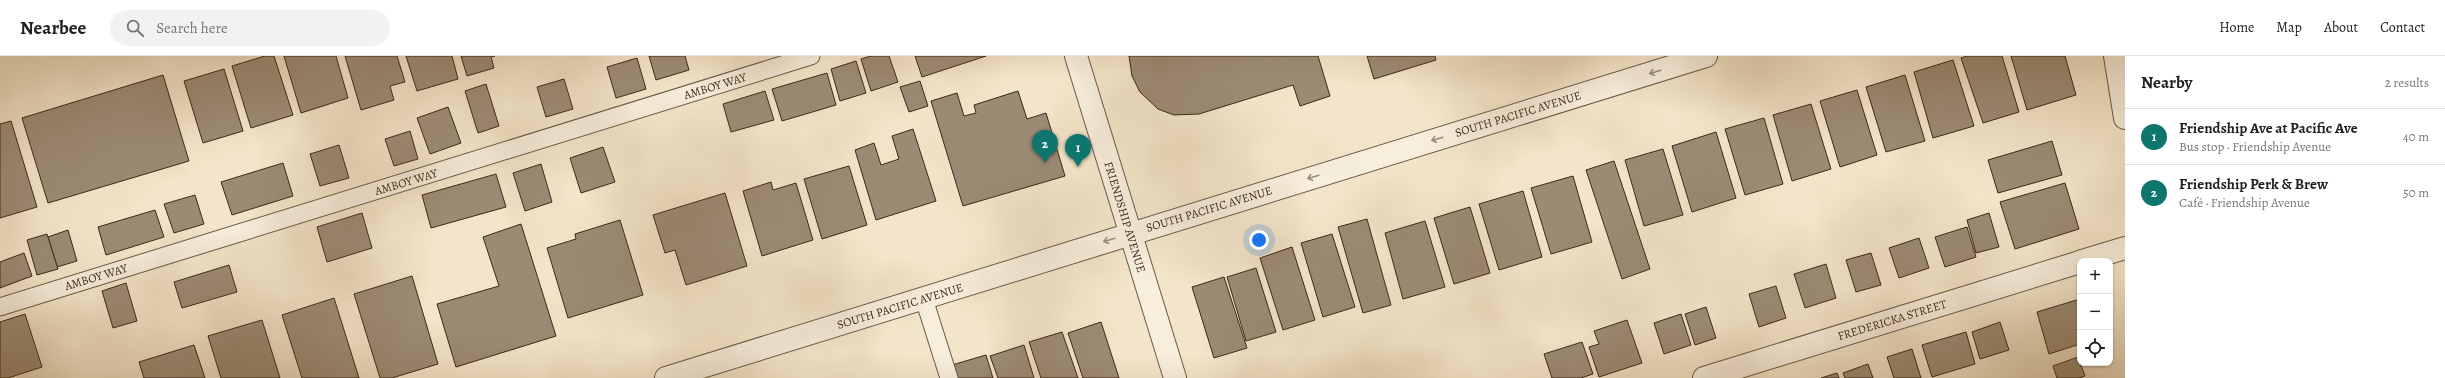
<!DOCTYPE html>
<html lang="en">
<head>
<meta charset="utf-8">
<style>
	body { margin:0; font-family:Alegreya,serif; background:#f2f2f2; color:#202124 }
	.controls { position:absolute; right:12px; bottom:12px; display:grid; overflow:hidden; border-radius:8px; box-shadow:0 1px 3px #0004 }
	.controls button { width:36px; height:36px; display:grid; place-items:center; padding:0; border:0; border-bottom:1px solid #e0e0e0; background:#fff; color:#202124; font:20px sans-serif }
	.you { position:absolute; left:1259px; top:184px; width:14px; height:14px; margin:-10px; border:3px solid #fff; border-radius:50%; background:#1a73e8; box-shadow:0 0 0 6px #1a73e833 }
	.badge { display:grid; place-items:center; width:26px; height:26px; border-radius:50%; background:#0f766e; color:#fff; font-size:13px; font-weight:700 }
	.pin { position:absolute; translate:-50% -33px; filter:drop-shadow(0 1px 2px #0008) }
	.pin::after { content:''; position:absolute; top:21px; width:14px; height:12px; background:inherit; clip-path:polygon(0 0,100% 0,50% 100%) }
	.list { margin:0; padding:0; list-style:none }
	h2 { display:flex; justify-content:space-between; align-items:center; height:52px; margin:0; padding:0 16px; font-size:17px }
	h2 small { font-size:13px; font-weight:400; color:#757577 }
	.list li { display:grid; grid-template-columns:26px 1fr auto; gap:12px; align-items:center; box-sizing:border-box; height:56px; padding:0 16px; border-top:1px solid #e0e0e0 }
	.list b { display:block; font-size:15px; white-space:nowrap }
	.list p { margin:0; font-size:13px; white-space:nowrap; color:#757577 }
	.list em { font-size:13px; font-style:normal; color:#757577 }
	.icon { flex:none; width:22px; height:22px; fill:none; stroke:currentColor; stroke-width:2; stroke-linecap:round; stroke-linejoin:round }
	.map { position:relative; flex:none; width:2125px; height:322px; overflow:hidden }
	header { display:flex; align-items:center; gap:24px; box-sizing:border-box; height:56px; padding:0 20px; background:#fff; border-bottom:1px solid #e0e0e0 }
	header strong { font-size:19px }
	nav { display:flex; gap:22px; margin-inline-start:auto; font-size:14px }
	.search { width:280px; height:36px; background:#f2f2f2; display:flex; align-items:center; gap:10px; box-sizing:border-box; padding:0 14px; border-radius:22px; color:#757577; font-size:15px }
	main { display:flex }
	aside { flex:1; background:#fff }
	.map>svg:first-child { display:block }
	.building { fill:#9b8b75; stroke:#3b2919 }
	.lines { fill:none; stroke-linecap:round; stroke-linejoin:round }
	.service-casing { stroke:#695845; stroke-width:19 }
	.minor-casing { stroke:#695845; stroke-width:24 }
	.tertiary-casing { stroke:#695845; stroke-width:24 }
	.service { stroke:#f7eedc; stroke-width:17 }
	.minor { stroke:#f7eedc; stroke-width:22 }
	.tertiary { stroke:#f7eedc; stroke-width:22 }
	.oneway { stroke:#998c7a }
	.labels { text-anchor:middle; stroke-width:3.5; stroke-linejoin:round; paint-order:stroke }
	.street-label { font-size:12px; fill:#3b2919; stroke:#f7eedc }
</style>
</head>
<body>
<header>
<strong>Nearbee</strong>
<div class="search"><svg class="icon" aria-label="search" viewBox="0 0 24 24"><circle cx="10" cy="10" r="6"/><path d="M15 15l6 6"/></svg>Search here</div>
<nav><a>Home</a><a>Map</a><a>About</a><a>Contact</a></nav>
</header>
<main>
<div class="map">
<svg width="2125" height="322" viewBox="0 0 2125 322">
	<rect width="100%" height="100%" fill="#f3e5c9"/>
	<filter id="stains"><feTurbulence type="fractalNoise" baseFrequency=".005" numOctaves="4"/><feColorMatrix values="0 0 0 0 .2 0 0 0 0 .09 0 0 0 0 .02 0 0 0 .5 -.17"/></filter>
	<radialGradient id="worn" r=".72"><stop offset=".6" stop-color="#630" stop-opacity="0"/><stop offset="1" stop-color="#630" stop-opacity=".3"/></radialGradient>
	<g class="building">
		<path d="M265,0h9l19,59 -42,13 -19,-62z"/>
		<path d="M284,0h52l12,42 -47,15z"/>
		<path d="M345,0h52l8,26 -15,4 4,14 -33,10z"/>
		<path d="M406,0h46l6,23 -41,12z"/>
		<path d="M461,0h34l-4,1 3,11 -27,8z"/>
		<path d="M649,0h36l4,14 -33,10z"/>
		<path d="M871,0h18l9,26 -27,9 -10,-32z"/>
		<path d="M915,0h71l-64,21z"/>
		<path d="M1129,0h189l12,40 -30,10 -7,-21 -94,29 -25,1 -16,-6 -18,-17 -8,-16z"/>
		<path d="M1367,0h68l1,4 -62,19z"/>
		<path d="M1967,0h35l17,56 -36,11 -22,-65z"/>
		<path d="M2011,0h54l11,39 -49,15z"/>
		<path d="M637,2l9,31 -30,9 -9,-31z"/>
		<path d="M1953,4l21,66 -41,12 -19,-66z"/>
		<path d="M856,5l10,32 -26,8 -9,-32z"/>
		<path d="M224,13l19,62 -40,12 -19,-62z"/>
		<path d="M827,17l9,32 -54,16 -10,-32z"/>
		<path d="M163,19l26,86 -141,42 -26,-85z"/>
		<path d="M1905,19l20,66 -39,11 -20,-65z"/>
		<path d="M564,23l9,30 -27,8 -9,-30z"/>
		<path d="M920,25l8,25 -19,6 -9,-25z"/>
		<path d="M486,28l13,42 -21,7 -13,-42z"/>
		<path d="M1857,34l20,65 -37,12 -20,-66z"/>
		<path d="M765,35l9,29 -43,12 -8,-28z"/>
		<path d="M1018,35l9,28 19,-6 19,63 -102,30 -32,-105 26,-8 7,23 12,-3 -2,-8z"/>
		<path d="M1811,48l20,65 -39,12 -19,-66z"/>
		<path d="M448,51l13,36 -31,11 -13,-36z"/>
		<path d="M1764,62l19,66 -38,11 -20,-66z"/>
		<path d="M11,65l26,86 -37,11v-94z"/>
		<path d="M913,73l23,72 -60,19 -21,-70 19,-7 7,22 18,-6 -7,-23z"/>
		<path d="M410,75l8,28 -24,7 -9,-27z"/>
		<path d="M1716,76l20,66 -44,14 -20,-66z"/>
		<path d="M2052,85l10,34 -64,18 -10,-33z"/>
		<path d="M339,89l10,33 -29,8 -10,-32z"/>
		<path d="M603,91l12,35 -34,11 -11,-35z"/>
		<path d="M1663,93l20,66 -39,11 -19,-66z"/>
		<path d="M1614,105l36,108 -28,10 -36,-109z"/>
		<path d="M283,107l10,33 -61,19 -11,-33z"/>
		<path d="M541,108l11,38 -27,9 -12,-38z"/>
		<path d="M849,110l18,59 -45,14 -18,-60z"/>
		<path d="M496,118l10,33 -75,21 -9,-33z"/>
		<path d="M1573,120l19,66 -41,12 -20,-66z"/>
		<path d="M771,126l2,8 23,-7 17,57 -51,16 -19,-65z"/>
		<path d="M2065,127l14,46 -64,20 -15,-47z"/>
		<path d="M1523,135l19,66 -43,13 -20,-66z"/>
		<path d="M725,137l22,73 -61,19 -11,-35 -10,3 -12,-38z"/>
		<path d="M195,139l9,29 -30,9 -10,-29z"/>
		<path d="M1470,151l20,66 -36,11 -20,-66z"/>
		<path d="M155,154l9,27 -58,18 -8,-28z"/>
		<path d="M362,157l10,35 -45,14 -10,-35z"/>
		<path d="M1989,157l10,34 -23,6 -9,-33z"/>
		<path d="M1367,163l24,86 -28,8 -25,-86z"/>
		<path d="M620,164l23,75 -75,23 -21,-70 29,-9 -1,-5z"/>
		<path d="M1425,165l20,66 -42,12 -18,-66z"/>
		<path d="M521,168l35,112 -100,31 -19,-63 62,-18 -16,-49z"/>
		<path d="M1967,171l9,30 -31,10 -10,-30z"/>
		<path d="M68,174l9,31 -20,6 -9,-30z"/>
		<path d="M47,178l11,35 -21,6 -10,-35z"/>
		<path d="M1332,178l23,73 -32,10 -22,-74z"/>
		<path d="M1919,182l10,30 -30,10 -10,-30z"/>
		<path d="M1292,191l23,73 -32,10 -23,-72z"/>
		<path d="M24,197l8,23 -32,12v-26z"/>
		<path d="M1871,197l10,32 -25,7 -10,-32z"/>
		<path d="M1826,208l10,34 -31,10 -11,-34z"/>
		<path d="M229,209l8,27 -55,16 -8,-26z"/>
		<path d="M1256,212l20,64 -30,9 -19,-64z"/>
		<path d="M412,220l26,88 -46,14h-12l-26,-84z"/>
		<path d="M1224,221l23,71 -33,10 -22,-71z"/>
		<path d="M126,227l11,38 -24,7 -11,-37z"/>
		<path d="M1776,230l10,32 -27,9 -10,-33z"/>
		<path d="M334,242l25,80h-57l-20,-63z"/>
		<path d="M2080,243v45l-31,10 -12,-42z"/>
		<path d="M1706,251l10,31 -21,7 -10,-31z"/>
		<path d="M25,258l17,53 -34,11h-8v-56z"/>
		<path d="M1681,258l10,31 -27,9 -10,-31z"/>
		<path d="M262,264l18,58h-59l-13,-42z"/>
		<path d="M1627,264l15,43 -43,14 -10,-30 10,-3 -5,-13z"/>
		<path d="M1101,266l18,56h-36l-15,-45z"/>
		<path d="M2000,266l9,28 -29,9 -8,-27z"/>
		<path d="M1062,276l16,46h-37l-12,-36z"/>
		<path d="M1966,276l9,32 -43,13 -10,-32z"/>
		<path d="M1582,286l11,32 -12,4h-29l-8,-24z"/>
		<path d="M194,289l11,33h-61l-5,-16z"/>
		<path d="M1024,289l10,33h-36l-8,-22z"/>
		<path d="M1912,293l9,29h-27l-7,-21z"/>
		<path d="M986,299l7,23h-37l-4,-13z"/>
		<path d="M2078,301l7,19 -6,2h-22l-4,-12z"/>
		<path d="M1868,308l5,14h-28l-2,-5z"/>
		<path d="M1837,317l2,5h-18z"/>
	</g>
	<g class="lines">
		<g class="service-casing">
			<g id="service">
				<path d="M924,243l25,79"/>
				<path d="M0,251l811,-251"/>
			</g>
		</g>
		<g class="minor-casing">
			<g id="minor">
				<path d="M2115,0l10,62"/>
				<path d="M2082,205l43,-13"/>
				<path d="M666,322l1040,-322"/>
				<path d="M1704,322l376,-116"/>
			</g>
		</g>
		<g class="tertiary-casing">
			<path id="tertiary" d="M1076,0l99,322"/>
		</g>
		<use href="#service" class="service"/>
		<use href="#minor" class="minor"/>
		<use href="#tertiary" class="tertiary"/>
	</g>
	<defs><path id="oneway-shaft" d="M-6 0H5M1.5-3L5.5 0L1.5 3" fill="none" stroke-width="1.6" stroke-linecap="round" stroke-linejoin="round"/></defs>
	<g class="oneway">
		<use href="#oneway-shaft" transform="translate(1655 16) rotate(163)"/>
		<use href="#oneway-shaft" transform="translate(1437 83) rotate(163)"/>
		<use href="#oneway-shaft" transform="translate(1313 121) rotate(163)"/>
		<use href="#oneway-shaft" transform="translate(1109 184) rotate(163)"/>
	</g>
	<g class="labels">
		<g class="street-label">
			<text transform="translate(715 30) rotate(-17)" y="4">AMBOY WAY</text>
			<text transform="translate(1518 58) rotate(-17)" y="4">SOUTH PACIFIC AVENUE</text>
			<text transform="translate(406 126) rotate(-17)" y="4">AMBOY WAY</text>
			<text transform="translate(1209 153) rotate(-17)" y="4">SOUTH PACIFIC AVENUE</text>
			<text transform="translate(1125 161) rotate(73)" y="4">FRIENDSHIP AVENUE</text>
			<text transform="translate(96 221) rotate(-17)" y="4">AMBOY WAY</text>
			<text transform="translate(900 250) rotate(-17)" y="4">SOUTH PACIFIC AVENUE</text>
			<text transform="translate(1892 264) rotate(-17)" y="4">FREDERICKA STREET</text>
		</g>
	</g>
	<rect width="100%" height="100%" filter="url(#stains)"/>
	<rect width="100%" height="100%" fill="url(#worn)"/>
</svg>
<div class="controls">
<button>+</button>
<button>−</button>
<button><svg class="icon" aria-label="locate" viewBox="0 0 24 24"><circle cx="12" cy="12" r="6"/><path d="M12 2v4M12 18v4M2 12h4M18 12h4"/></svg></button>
</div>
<div class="you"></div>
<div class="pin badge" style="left:1078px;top:111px">1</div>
<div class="pin badge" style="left:1045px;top:107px">2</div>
</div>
<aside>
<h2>Nearby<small>2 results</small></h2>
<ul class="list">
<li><span class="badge">1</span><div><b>Friendship Ave at Pacific Ave</b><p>Bus stop · Friendship Avenue</p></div><em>40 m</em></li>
<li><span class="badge">2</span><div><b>Friendship Perk &amp; Brew</b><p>Café · Friendship Avenue</p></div><em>50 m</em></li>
</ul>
</aside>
</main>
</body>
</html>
